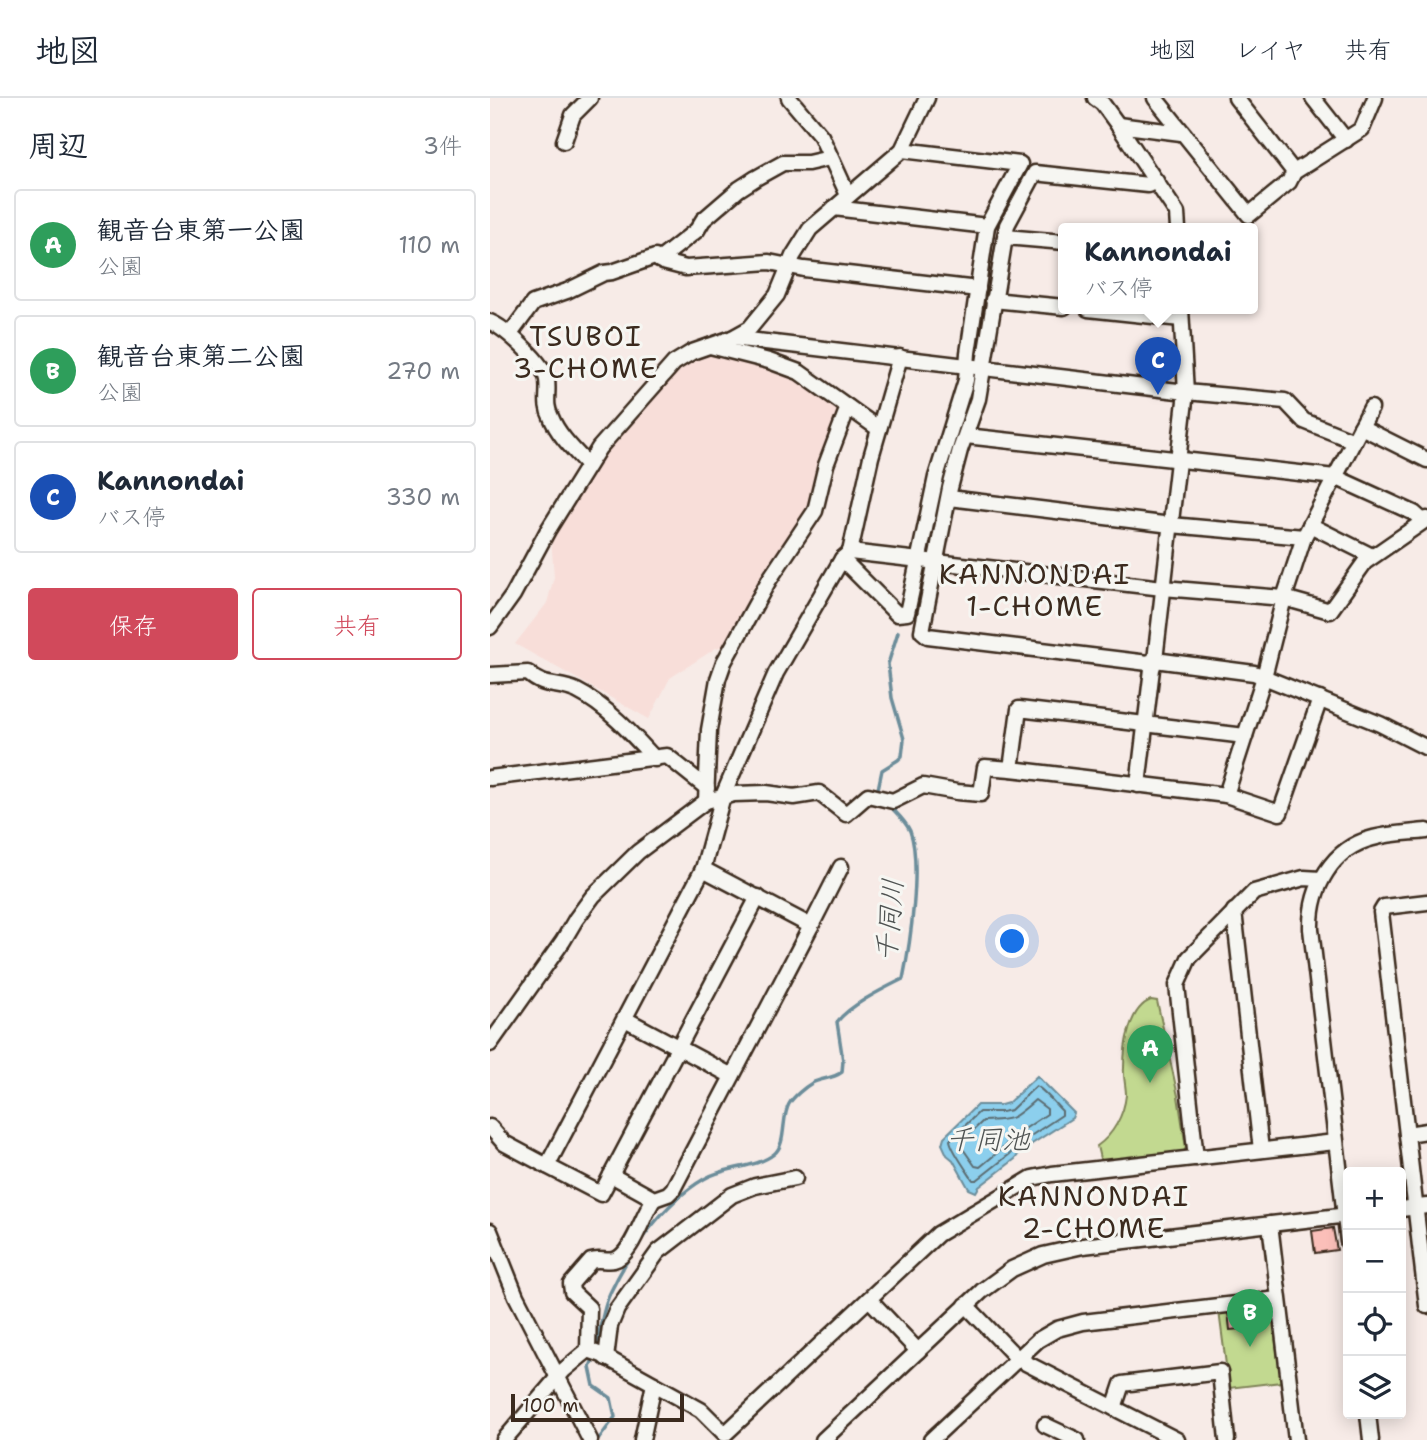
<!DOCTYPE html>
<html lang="ja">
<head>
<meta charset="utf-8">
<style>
	body { margin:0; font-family:"Shantell Sans","Klee One",sans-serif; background:#f2f2f3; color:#1f2937 }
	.controls { position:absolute; right:21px; bottom:21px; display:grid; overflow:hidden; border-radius:7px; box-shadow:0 4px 18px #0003 }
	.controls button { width:63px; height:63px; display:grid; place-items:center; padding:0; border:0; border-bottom:2px solid #e0e1e3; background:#fff; color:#1f2937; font:35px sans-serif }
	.scale { position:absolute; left:21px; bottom:18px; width:173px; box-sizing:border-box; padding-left:7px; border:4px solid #3b2a1e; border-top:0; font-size:19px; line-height:24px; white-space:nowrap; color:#3b2a1e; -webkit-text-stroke:5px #f6f6f2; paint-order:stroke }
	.you { position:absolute; left:523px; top:844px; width:24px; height:24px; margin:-18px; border:5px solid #fff; border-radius:50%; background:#1a73e8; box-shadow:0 0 0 10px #1a73e833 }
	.badge { display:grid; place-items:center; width:46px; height:46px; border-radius:50%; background:#d1495b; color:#fff; font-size:23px; font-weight:700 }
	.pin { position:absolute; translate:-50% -58px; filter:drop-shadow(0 2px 4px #0008) }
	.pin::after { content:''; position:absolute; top:37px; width:24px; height:21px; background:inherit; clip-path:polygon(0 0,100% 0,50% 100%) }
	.popup { position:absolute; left:568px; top:125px; width:200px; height:91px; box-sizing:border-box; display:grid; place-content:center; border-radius:7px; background:#fff; filter:drop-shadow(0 2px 5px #0005); font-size:23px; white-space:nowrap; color:#747a83 }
	.popup b { font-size:26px; color:#1f2937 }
	.popup::after { content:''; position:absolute; left:50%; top:100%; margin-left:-14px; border:14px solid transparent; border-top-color:#fff }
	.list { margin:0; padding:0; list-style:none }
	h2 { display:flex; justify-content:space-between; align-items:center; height:91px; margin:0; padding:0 28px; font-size:30px }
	h2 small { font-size:23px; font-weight:400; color:#747a83 }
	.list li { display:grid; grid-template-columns:46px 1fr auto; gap:21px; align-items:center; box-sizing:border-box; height:112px; margin:0 14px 14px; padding:0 14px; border:2px solid #e0e1e3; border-radius:7px }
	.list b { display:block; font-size:26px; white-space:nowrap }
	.list p { margin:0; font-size:23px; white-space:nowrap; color:#747a83 }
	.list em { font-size:23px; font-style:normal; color:#747a83 }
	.actions { display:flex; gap:14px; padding:21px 28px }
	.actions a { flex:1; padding:16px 0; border:2px solid #d1495b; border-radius:7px; text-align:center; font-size:24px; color:#d1495b }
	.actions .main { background:#d1495b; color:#fff }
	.icon { flex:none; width:38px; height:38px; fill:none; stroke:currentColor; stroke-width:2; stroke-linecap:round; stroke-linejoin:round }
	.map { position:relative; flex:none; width:937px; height:1342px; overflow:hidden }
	header { display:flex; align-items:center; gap:42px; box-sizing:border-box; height:98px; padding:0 35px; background:#fff; border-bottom:2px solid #e0e1e3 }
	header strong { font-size:33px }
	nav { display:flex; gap:38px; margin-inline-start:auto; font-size:24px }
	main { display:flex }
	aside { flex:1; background:#fff }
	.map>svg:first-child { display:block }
	.built { fill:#f8ded9 }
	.green { fill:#c2d990; stroke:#7e8257; stroke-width:2 }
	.water { fill:#8ccfed; stroke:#6c8d9a; stroke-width:2 }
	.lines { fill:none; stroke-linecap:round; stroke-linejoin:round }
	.shore { stroke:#5b6c71; stroke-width:2 }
	.stream { stroke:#6c8d9a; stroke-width:3.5 }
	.building { fill:#fbbfb9; stroke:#3b2a1e; stroke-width:2 }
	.minor-casing { stroke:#3b2a1e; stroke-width:19 }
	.minor { stroke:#f6f6f2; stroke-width:14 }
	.labels { text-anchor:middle; stroke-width:6; stroke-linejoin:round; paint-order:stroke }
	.neighbourhood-label { font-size:28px; letter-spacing:2px; fill:#3b2a1e; stroke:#f6f6f2 }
	.water-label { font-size:28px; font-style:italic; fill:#4f5352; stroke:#f6f6f2 }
</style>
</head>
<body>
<header>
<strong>地図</strong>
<nav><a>地図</a><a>レイヤ</a><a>共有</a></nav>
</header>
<main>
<aside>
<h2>周辺<small>3件</small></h2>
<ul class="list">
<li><span class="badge" style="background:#2e9e5b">A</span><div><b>観音台東第一公園</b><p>公園</p></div><em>110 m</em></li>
<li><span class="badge" style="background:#2e9e5b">B</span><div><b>観音台東第二公園</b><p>公園</p></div><em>270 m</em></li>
<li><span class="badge" style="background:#1a4fb4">C</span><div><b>Kannondai</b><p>バス停</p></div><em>330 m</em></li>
</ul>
<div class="actions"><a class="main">保存</a><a>共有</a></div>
</aside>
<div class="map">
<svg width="937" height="1342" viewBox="0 0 937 1342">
	<rect width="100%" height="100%" fill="#f7ebe7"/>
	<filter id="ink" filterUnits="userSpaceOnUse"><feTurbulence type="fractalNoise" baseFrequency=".0143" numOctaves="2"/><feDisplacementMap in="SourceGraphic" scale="14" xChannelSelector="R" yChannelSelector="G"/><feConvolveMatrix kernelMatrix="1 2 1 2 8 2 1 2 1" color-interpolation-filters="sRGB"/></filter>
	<g filter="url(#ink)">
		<path class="built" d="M226,255l68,16 55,39 1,3 -28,95 -85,139 -11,3 -46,30 -21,41 -134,-75 32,-41 7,-26 -3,-40 50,-79 56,-68 23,-24 23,-10z"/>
		<g class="green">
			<path d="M661,902l6,1 21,95 8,52 -4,5 -81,10 -4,-17c16,-11 27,-31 29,-51 0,-9 -3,-18 -2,-27 0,-22 5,-60 27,-68z"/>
			<path d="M777,1207l5,7 9,70 -52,6 -10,-77z"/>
		</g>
		<path class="water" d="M547,978l37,37 -2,5 -51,33 -6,8 -36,28 -3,5 -7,-3 -16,-29 -6,-5 -5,-11 2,-7 33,-32h24l7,-2z"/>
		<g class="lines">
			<g class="shore">
				<path d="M546,988c7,3 19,18 26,25v4l-45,30 -7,9 -33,26h-4c-6,-9 -22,-31 -23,-40l29,-28h23l9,-2z"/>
				<path d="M545,1002l12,9v5l-36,24 -8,10 -23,19 -5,-1 -14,-20v-4l22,-21c30,-1 29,-1 52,-21z"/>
			</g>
			<g class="stream">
				<path d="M390,695l-2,-4 4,-19 16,-10 4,-4 2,-17 -12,-41 -4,-34 10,-32"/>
				<path d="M106,1252c4,-20 6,-39 14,-57 20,-42 53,-90 94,-114 22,-13 51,-10 70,-25 13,-10 7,-36 15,-50 4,-7 16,-17 23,-21 10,-5 21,-4 30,-11l1,-11 -6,-39c13,-17 46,-33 66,-43 7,-34 19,-116 7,-148 -5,-11 -14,-18 -21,-26"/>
				<path d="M104,1259l-4,10 4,19 17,12 4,19 -17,23"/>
			</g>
		</g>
		<g class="building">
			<path d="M843,1130l4,22 -22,3 -3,-22z"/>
			<path d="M773,1210l1,19 -34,3 -2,-18z"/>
		</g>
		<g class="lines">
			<g class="minor-casing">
				<g id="minor">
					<path d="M299,0l32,38 27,59"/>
					<path d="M605,0l7,5 16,22 59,88 1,16"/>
					<path d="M665,0l94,117 40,-33 5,-10 68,-43 13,-31"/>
					<path d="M746,0l58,74"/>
					<path d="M823,0l33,42"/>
					<path d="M628,27l63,8"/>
					<path d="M74,43l9,-26 17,-17"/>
					<path d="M344,110l153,18"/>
					<path d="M515,139l59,5"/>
					<path d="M169,162l38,-30 6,-10 36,-31 17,-11 27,-15h25l22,-5"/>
					<path d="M503,202l71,7"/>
					<path d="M598,211l93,10"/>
					<path d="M691,211l5,83 99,9 19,20 50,20"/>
					<path d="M0,224c15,6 55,42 57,58 2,14 -3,24 4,37 7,18 24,34 37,48"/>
					<path d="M20,236l23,-31 34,-12 37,-18 8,-1 43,-15 8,5 23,6 83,-6 35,7 174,20"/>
					<path d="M242,240l454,54 -31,268 99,13 126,51 47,24"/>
					<path d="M220,248l59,15 30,11 80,57"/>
					<path d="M871,329l66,33"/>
					<path d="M476,338l369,41 79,36 9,8"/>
					<path d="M459,400l222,27 133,12"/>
					<path d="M820,427l62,31"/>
					<path d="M360,454l313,36 121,10 46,13 35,-49 62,-43"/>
					<path d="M352,461l55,55 10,-1 29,-136 30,-97 2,-27 19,-127 33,-62 -118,-14"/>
					<path d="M0,529l23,-32 35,-65 51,-82 75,-85 18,-11 40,-14 18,-10 27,-33 16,-39 17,-27 92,-79 25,-52"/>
					<path d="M0,577l38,-2c17,16 30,9 49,18 30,15 56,44 78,68"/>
					<path d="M755,638l-226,-27 -8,60 215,26 54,18 40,-114"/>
					<path d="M0,680l177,-22 40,32"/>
					<path d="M648,687l14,-116 3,-9 -7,3 -220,-27 -6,-5 28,-143 10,-38 18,-51 29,-174 28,-52 113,12 8,-4"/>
					<path d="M736,697l38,-118 20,-79 20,-61 67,-129"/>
					<path d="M216,703l3,-71 9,-51 6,-17 45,-82 46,-69 11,-46 22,-58"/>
					<path d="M213,771l108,57 30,-59"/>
					<path d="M937,804l-43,5 -3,5 46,394"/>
					<path d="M744,813l27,239"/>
					<path d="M135,921l107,57"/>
					<path d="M0,946l73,-103 13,-22 17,-23 45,-44 68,-51 28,-7 32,-1 28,4 25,-4 27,21 22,-19 25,6 30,-15 34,6 24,2 4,-27 26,2"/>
					<path d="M0,1029l14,16 43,23 156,-297 20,-73 53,-123 66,-114 8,-7 21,-95 29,-100"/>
					<path d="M917,1036l20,-3"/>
					<path d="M706,1060l-19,-173 12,-27 65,-66 50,-14 17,1"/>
					<path d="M57,1068l54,28 157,-297"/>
					<path d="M121,1077l43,24 14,-5 5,-5 138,-263"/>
					<path d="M911,1111l26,-3"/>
					<path d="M780,1126l26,216"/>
					<path d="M0,1133l26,65 74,144"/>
					<path d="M858,1144l-37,-313c-1,-41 21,-81 62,-91 18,-5 36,-5 54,-7"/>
					<path d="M379,1201l49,52"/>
					<path d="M476,1207l52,54 159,81"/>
					<path d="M98,1252l1,-42 -17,-16 -1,-8 20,-23c8,-3 15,1 23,-1 18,-4 29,-47 40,-61"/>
					<path d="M116,1260l4,-32 7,-17 41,-57 74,-57 23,-9 40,-8"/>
					<path d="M624,1310l8,-24 98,-12 7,68"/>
					<path d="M878,1316l3,26"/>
					<path d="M555,1327l32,15"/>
					<path d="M14,1342l60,-70 24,-20 14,5 99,55 24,24 213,-200 94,-56 20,-4 283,-32"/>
					<path d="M152,1342l12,-56"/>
					<path d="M333,1342l159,-149 30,-22 31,-14 40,-9 265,-31"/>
					<path d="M441,1342l107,-100 19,-11 26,-7 195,-23"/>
				</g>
			</g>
			<use href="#minor" class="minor"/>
		</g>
	</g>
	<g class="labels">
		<g class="neighbourhood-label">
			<text x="96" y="248">TSUBOI<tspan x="96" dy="32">3-CHOME</tspan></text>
			<text x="545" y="486">KANNONDAI<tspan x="545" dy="32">1-CHOME</tspan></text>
			<text x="604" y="1108">KANNONDAI<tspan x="604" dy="32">2-CHOME</tspan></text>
		</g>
		<g class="water-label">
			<text transform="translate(399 822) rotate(-85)" y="10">千同川</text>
			<text x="498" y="1051">千同池</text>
		</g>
	</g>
</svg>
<div class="controls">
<button>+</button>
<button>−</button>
<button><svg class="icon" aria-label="locate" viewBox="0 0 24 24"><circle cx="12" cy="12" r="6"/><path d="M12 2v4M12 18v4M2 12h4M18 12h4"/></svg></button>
<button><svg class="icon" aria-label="layers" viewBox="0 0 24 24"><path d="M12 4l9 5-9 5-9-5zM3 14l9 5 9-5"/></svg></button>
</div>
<div class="scale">100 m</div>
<div class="you"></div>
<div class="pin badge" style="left:660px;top:985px;background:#2e9e5b">A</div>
<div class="pin badge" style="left:760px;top:1249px;background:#2e9e5b">B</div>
<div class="pin badge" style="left:668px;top:297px;background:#1a4fb4">C</div>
<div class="popup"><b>Kannondai</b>バス停</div>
</div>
</main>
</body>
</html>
